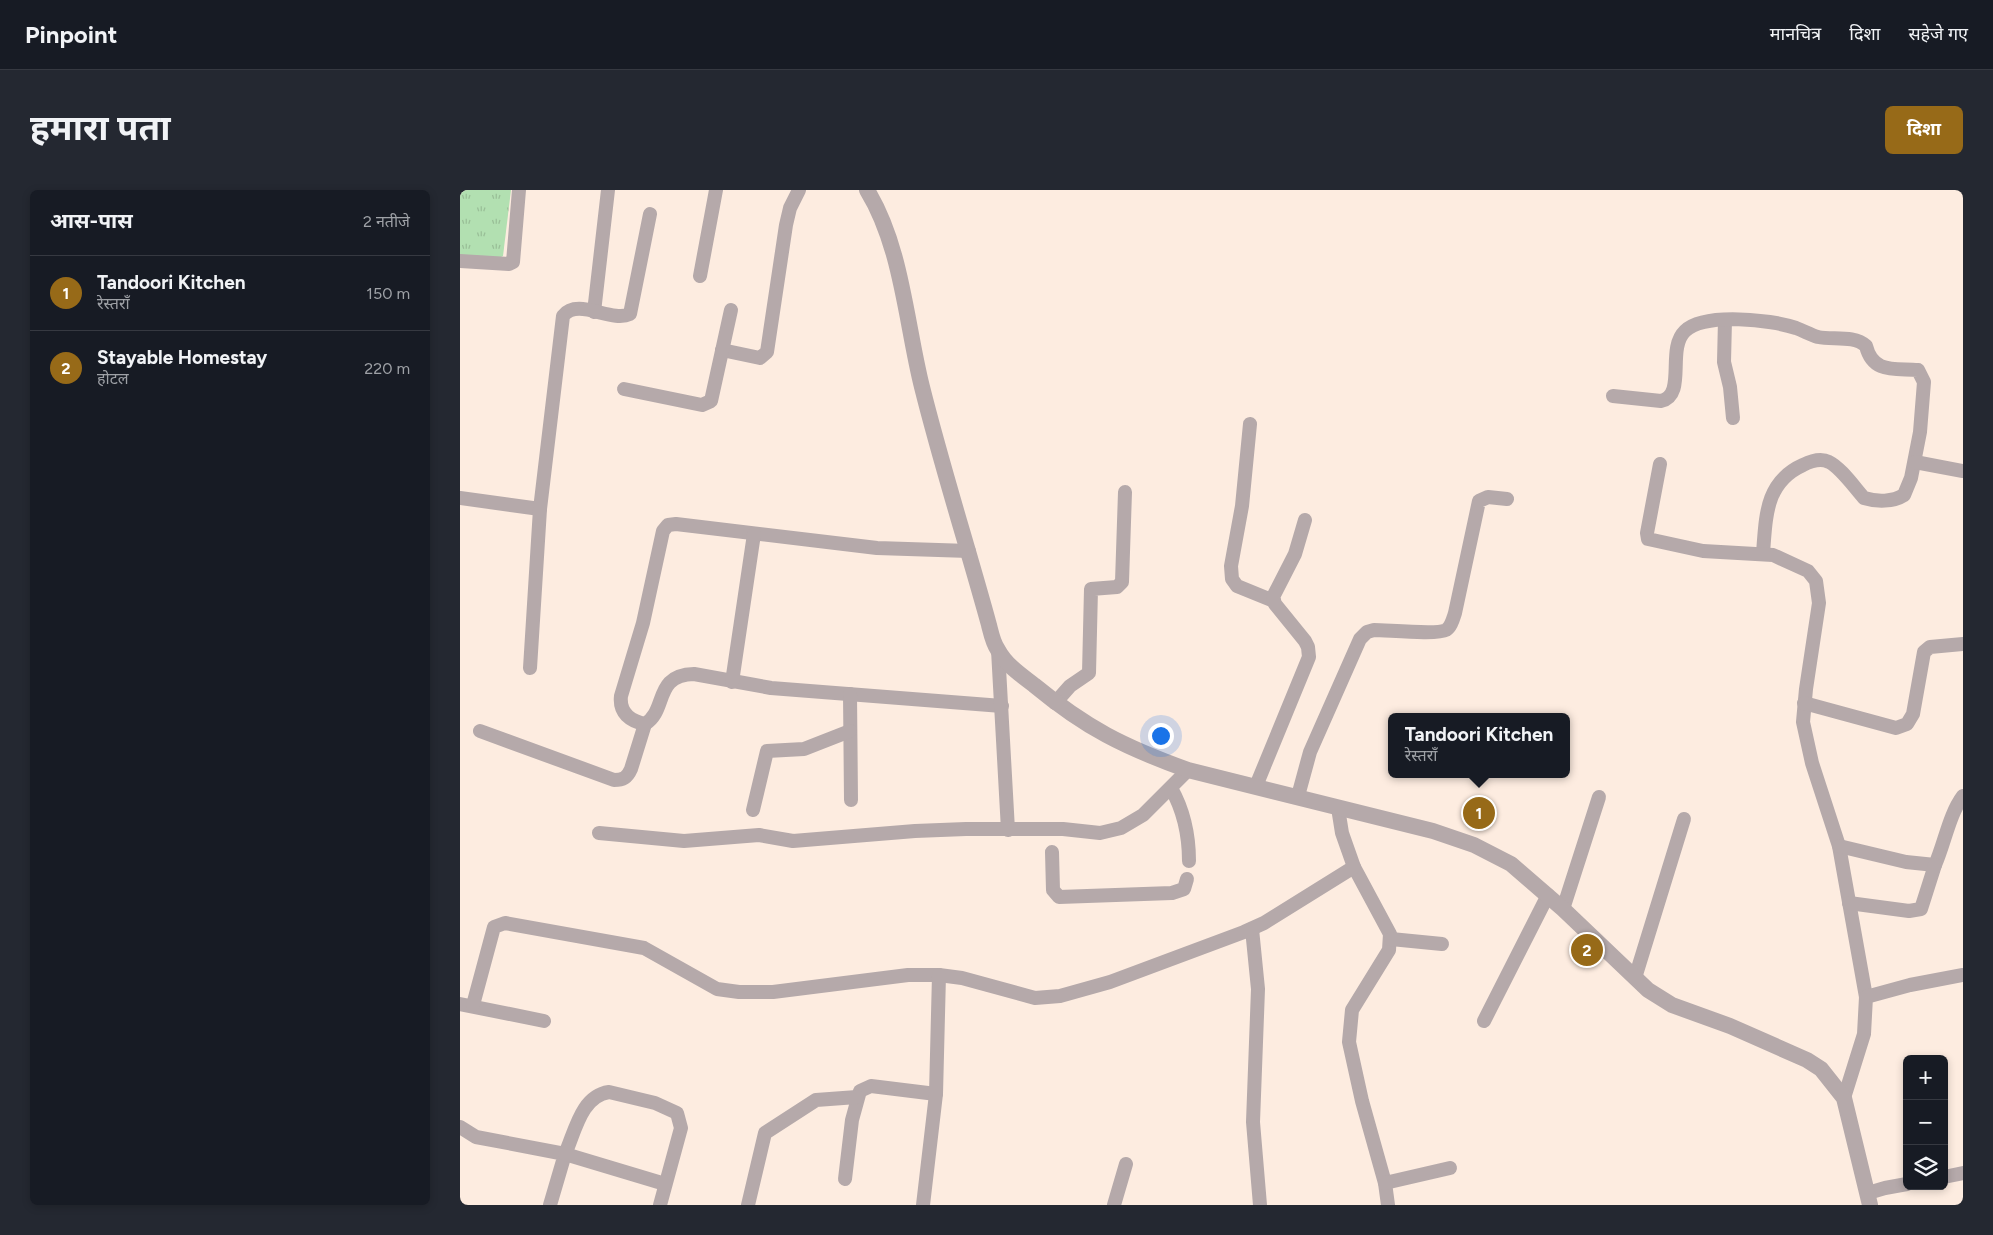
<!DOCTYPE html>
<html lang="hi">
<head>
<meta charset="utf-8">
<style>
	body { margin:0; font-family:Figtree,"Noto Sans Devanagari",sans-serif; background:#242831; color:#f1f3f6 }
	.controls { position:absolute; right:15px; bottom:15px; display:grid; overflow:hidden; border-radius:8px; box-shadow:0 2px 8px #0003 }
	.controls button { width:45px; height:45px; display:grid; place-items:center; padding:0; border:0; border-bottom:1px solid #363941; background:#171b24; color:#f1f3f6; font:25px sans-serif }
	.you { position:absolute; left:700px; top:545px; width:18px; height:18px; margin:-12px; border:4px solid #fff; border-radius:50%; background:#1a73e8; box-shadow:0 0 0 8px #1a73e833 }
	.badge { display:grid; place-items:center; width:32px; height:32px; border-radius:50%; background:#976a18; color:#fff; font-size:16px; font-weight:700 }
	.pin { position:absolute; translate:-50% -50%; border:2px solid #fff; box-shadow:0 1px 5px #0006 }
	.popup { position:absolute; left:928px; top:523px; width:182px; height:65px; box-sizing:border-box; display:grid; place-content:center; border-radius:8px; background:#171b24; filter:drop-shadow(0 1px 4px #0005); font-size:16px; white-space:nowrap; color:#9ea1a6 }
	.popup b { font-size:19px; color:#f1f3f6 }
	.popup::after { content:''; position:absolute; left:50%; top:100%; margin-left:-10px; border:10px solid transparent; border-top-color:#171b24 }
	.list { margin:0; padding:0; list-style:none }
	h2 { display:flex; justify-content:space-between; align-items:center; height:65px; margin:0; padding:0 20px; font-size:21px }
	h2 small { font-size:16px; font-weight:400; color:#9ea1a6 }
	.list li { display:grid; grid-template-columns:32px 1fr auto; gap:15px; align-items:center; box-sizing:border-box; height:75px; padding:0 20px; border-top:1px solid #363941 }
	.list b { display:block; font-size:19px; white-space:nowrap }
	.list p { margin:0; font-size:16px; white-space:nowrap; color:#9ea1a6 }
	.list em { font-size:16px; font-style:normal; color:#9ea1a6 }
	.icon { flex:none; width:28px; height:28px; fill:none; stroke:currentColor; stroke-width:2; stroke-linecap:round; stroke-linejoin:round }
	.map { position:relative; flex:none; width:1503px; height:1015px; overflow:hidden; border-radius:8px }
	header { display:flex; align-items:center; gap:30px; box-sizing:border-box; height:70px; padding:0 25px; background:#171b24; border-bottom:1px solid #363941 }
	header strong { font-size:24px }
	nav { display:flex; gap:28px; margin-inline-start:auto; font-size:18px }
	.intro { display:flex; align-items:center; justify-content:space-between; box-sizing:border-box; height:120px; padding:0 30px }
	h1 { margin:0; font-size:35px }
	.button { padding:12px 22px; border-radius:8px; background:#976a18; color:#fff; font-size:18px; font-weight:700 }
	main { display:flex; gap:30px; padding:0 30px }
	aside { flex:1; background:#171b24; border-radius:8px; box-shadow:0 2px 8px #0003 }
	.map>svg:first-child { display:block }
	.grass { fill:url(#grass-tufts) }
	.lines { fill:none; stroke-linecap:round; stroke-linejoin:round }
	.minor { stroke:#b5a9aa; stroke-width:14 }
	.tertiary { stroke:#b5a9aa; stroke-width:16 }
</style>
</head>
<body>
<header>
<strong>Pinpoint</strong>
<nav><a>मानचित्र</a><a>दिशा</a><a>सहेजे गए</a></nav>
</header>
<div class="intro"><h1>हमारा पता</h1><a class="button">दिशा</a></div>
<main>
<aside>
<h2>आस-पास<small>2 नतीजे</small></h2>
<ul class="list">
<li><span class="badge">1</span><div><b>Tandoori Kitchen</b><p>रेस्तराँ</p></div><em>150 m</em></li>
<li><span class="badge">2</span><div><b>Stayable Homestay</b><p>होटल</p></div><em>220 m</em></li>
</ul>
</aside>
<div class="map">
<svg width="1503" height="1015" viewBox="0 0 1503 1015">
	<defs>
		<pattern id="grass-tufts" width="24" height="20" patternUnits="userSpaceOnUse" patternTransform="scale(1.25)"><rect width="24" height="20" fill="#b2e0b1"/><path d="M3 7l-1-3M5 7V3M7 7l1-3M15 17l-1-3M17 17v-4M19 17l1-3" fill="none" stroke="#99bf97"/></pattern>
	</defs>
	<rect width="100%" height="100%" fill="#fdece0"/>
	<path class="grass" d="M0,0h51l-8,66 -6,3 -37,-2z"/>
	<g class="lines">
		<g class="minor">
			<path d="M0,71l49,3 4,-2 6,-72"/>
			<path d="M240,86l16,-86"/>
			<path d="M134,122l14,-122"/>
			<path d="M1265,130l-1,42 6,25 3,31"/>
			<path d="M262,160l38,8 7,-6 19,-127 4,-17 9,-18"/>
			<path d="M164,199l78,16 9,-4 20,-91"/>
			<path d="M1153,206l48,5c26,-6 5,-52 24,-70 20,-19 87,-11 111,-3 8,3 15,7 22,9 15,3 36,-2 48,9 7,28 29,22 52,24l6,12 -4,50 -9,46 -7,17c-11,7 -27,7 -40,3 -9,-10 -24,-31 -35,-36 -8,-4 -18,-1 -26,3 -38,17 -37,52 -40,88"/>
			<path d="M790,234l-8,82 -11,60 1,13 5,7 37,15"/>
			<path d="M1455,272l48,9"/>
			<path d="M1200,274l-13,69 1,6 55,12 70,4 35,16 8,10 3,22 -13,86 -3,33 9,41 27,83 27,151"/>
			<path d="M0,308l80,11"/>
			<path d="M509,361l-92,-3 -201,-24 -8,1 -5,6 -20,92 -22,73c-2,17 9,25 24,28 23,-14 8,-49 49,-50l77,14 231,18"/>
			<path d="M538,460l10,180"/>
			<path d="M70,478l10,-159 23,-193c15,-19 48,7 67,-2l20,-100"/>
			<path d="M272,492l22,-148"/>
			<path d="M390,504l1,106"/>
			<path d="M595,513l15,-17 19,-13 2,-84 26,-2 5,-5 3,-90"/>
			<path d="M1344,513l92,25 11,-4 6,-10 11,-62 6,-5 33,-3"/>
			<path d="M20,541l134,49c9,0 13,-2 17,-11l14,-45"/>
			<path d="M796,596l53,-129 -1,-10 -3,-6 -30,-37 -2,-7 22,-43 10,-34"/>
			<path d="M711,598c13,23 18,46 18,73"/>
			<path d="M838,606l12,-44 50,-113 7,-7 7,-2c13,0 63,5 72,0 5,-3 7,-11 9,-17l24,-112 9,-4 19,2"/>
			<path d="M878,618l4,25 12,34 36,67 -1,16 -37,60 -3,32 13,59 23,82 3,22"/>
			<path d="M293,620l14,-59 37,-2 46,-18"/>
			<path d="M139,643l85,8 75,-6 34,6 122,-10 51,-2h97l37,4 21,-5 22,-13 45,-45"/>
			<path d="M1379,656l67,16 29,3c10,-23 14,-50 28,-69"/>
			<path d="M592,662l1,38 6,7 113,-4 12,-4 3,-10"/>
			<path d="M1389,713l60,8 12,-2 14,-44"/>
			<path d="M1103,719l36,-112"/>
			<path d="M792,739l6,60 -5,133 7,83"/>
			<path d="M931,749l51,5"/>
			<path d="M1175,788l49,-159"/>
			<path d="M0,814l84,17"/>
			<path d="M13,815l21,-78 11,-4 139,25 73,41 22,3h34l135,-17h31l23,3 73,20 25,-2 50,-14 134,-50 20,-9 90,-56"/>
			<path d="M1024,831l64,-126"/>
			<path d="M1384,908l20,-64 2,-37 44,-12 53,-10"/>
			<path d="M0,937l16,10 89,17 -15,51"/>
			<path d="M1484,987l19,-4"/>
			<path d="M385,989l7,-59 8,-29 11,-5 65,8"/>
			<path d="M925,993l65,-15"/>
			<path d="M1408,1003l17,-5 22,-4"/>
			<path d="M200,1015l21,-77 -4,-15 -22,-10 -46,-11c-28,4 -34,40 -44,62l100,30"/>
			<path d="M288,1015l17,-72 51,-33 41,-3"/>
			<path d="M463,1015l13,-111 3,-119"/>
			<path d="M654,1015l12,-41"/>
		</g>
		<path class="tertiary" d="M407,0c35,57 39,133 55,197 20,80 45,158 67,238 2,8 4,18 9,25 8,15 23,25 36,35 52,43 90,62 154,85l245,61 41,14 37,19 52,45 85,81 24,15 58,21 77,34 14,9 23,29 26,107"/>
	</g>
</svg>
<div class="controls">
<button>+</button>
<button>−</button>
<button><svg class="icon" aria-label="layers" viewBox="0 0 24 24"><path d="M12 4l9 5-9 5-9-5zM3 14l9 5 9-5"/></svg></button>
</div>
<div class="you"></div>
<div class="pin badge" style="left:1019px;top:623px">1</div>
<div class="popup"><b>Tandoori Kitchen</b>रेस्तराँ</div>
<div class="pin badge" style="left:1127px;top:760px">2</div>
</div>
</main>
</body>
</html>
